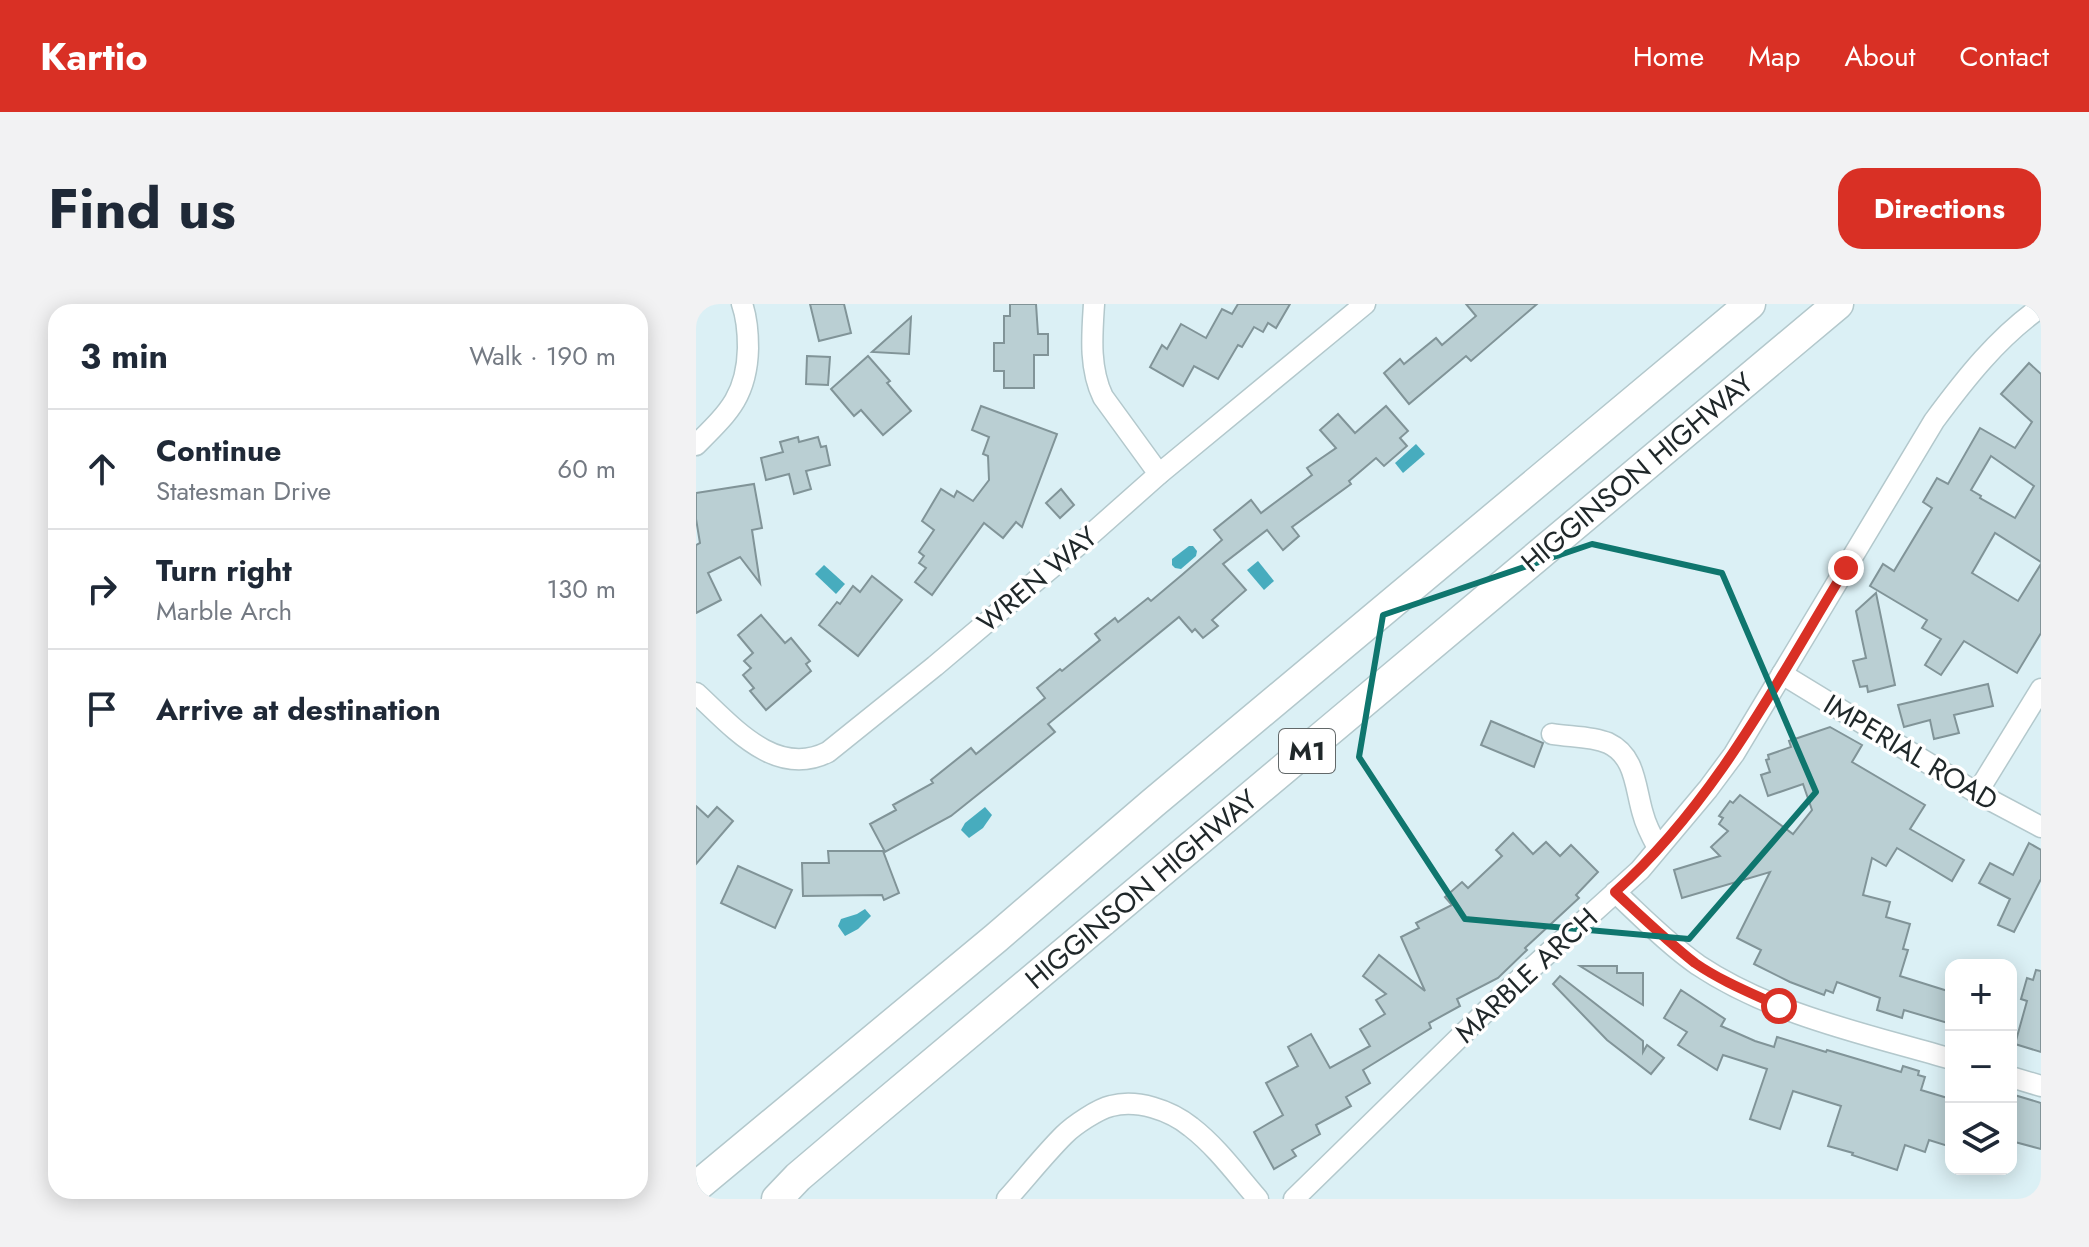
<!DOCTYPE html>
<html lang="en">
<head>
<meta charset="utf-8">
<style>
	body { margin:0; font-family:Jost,sans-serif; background:#f2f2f3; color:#1f2937 }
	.controls { position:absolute; right:24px; bottom:24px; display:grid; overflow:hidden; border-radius:16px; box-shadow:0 4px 20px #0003 }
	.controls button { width:72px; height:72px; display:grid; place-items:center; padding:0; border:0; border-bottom:2px solid #e0e1e3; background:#fff; color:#1f2937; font:40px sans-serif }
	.stop { position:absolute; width:24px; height:24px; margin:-18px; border:6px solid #d93025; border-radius:50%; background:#fff }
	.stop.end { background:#d93025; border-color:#fff; box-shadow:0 2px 8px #0008 }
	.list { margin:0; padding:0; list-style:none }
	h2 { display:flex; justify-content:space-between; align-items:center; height:104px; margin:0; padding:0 32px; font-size:34px }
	h2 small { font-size:26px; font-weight:400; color:#747a83 }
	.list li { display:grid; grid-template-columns:52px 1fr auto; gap:24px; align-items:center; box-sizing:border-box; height:120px; padding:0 32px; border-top:2px solid #e0e1e3 }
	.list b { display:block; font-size:30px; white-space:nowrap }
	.list p { margin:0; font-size:26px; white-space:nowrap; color:#747a83 }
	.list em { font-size:26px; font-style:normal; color:#747a83 }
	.icon { flex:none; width:44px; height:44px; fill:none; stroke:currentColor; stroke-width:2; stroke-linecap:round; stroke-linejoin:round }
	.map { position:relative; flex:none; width:1345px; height:895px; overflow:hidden; border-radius:24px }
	header { display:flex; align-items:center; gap:48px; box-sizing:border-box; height:112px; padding:0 40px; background:#d93025; color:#fff }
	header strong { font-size:38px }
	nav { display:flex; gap:44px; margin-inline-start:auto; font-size:28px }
	.intro { display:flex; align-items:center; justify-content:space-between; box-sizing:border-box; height:192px; padding:0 48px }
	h1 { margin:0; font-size:56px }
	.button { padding:20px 36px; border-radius:24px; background:#d93025; color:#fff; font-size:28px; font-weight:700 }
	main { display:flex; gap:48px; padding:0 48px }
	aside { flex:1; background:#fff; border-radius:24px; box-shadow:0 4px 20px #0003 }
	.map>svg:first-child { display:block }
	.water { fill:#47acbe }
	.building { fill:#bacfd3; stroke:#819498; stroke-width:2; fill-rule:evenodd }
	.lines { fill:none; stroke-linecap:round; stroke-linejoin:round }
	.minor-casing { stroke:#b3c8cc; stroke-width:23 }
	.highway-casing { stroke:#b3c8cc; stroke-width:33 }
	.minor { stroke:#fff; stroke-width:20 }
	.highway { stroke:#fff; stroke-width:30 }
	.route { stroke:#d93025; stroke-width:10 }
	.marked { fill:none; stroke:#0f766e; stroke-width:6; stroke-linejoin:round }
	.labels { text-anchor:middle; stroke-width:7; stroke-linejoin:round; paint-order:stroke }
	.shield { fill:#fff; stroke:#626869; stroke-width:2 }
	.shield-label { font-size:26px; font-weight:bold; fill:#1f2729 }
	.street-label { font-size:28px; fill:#1f2729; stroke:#fff }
</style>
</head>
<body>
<header>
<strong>Kartio</strong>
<nav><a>Home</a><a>Map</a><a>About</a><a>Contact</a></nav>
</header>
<div class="intro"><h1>Find us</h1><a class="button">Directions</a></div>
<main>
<aside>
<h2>3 min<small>Walk · 190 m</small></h2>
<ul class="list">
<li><svg class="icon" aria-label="ahead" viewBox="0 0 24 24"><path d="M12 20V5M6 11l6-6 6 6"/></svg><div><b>Continue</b><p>Statesman Drive</p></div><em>60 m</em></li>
<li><svg class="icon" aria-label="right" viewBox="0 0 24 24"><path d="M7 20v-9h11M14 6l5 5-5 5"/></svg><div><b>Turn right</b><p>Marble Arch</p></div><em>130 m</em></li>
<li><svg class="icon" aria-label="arrive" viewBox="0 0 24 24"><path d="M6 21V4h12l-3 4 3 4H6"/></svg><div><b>Arrive at destination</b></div></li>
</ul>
</aside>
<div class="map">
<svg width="1345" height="895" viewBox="0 0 1345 895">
	<rect width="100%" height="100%" fill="#dbf0f5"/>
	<g class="water">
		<path d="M720,140l9,10 -22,19 -8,-10z"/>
		<path d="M493,242h4l4,5 -1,5 -15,13 -6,-1 -3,-3v-6z"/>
		<path d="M562,257l16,20 -10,9 -17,-20z"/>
		<path d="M128,261l21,19 -9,10 -21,-20z"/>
		<path d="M289,503l7,8 -9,13 -14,10 -8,-8 4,-7z"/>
		<path d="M169,605l6,7 -13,13 -13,7 -7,-10 3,-7 16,-5z"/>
	</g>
	<g class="building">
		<path d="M114,0h34l7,29 -32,8z"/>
		<path d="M314,0h26l2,30h10v21h-14v33h-30v-17h-10v-28h10v-27h6z"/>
		<path d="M542,0h52l-14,24 -8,-5 -5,9 -9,-5 -12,20 -4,-2 -20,34 -24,-13 -11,20 -33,-19 12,-22 5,4 14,-25 25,14 16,-29 10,5z"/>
		<path d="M770,0h71l-66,57 -5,-5 -57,48 -25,-31 16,-14 4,5 32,-26 6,7 34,-29z"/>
		<path d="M215,13l-2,37 -37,-2z"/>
		<path d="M111,52l23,1 -2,28 -22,-1z"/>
		<path d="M172,52l22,25 -3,2 24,28 -28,24 -22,-25 -7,6 -23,-27z"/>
		<path d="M1333,59l12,11v188l-46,-29 -23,40 46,28 23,-37v69l-24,40 -53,-32 -23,34 -16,-10 16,-26 -19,-11 5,-8 -57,-34 13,-22 11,7 38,-63 -9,-6 14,-24 11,6 32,-56 35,20 17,-26 -31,-28zM1295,152l43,30 -19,32 -35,-20 1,-2 -10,-6z"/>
		<path d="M285,102l76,28 -35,93 -6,-5 -13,16 -19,-15 -52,72 -17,-13 11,-14 -7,-5 5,-7 -5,-4 15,-22 -12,-9 19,-32 13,8 3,-6 16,10 16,-21 -1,-24 -5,-2 6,-17 -17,-7z"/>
		<path d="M690,102l22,25 -8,7 7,8 -23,20 -8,-8 -27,23 2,3 -59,43 7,9 -16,14 -16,-20 -44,34 23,26 -34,30 6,6 -15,12 -8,-9 -3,3 -13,-15 -131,107 7,8 -59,48 -45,36 -66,36 -15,-28 26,-14 -3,-5 40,-22 -2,-3 40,-32 5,6 69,-56 -8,-10 23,-19 2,2 38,-31 -5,-6 20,-16 3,4 30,-24 3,3 32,-27 39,-34 -8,-10 37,-30 10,13 51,-38 -5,-7 29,-20 -16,-18 18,-16 17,19z"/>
		<path d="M102,133l1,5 19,-5 3,10 5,-1 4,19 -24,6 5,18 -17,5 -5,-20 -23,6 -5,-22 22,-6 -3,-10z"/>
		<path d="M58,180l8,44 -10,2 8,53 -20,-26 -32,16 13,27 -25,13v-68l4,-2 -4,-24v-26z"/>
		<path d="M365,185l13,16 -14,13 -14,-15z"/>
		<path d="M176,272l30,24 -44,56 -39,-31 18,-23 3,2 13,-18 7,6z"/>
		<path d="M1180,289l19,92 -27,7 -1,-6 -7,1 -7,-26 13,-3 -10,-47z"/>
		<path d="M65,311l24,28 6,-5 19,23 -4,3 5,7 -45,39 -16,-19 4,-3 -11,-13 8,-7 -7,-7 9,-8 -15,-18z"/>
		<path d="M1292,380l5,22 -39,9 5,18 -25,6 -4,-19 -26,7 -6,-22z"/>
		<path d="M795,417l52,22 -9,24 -53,-22z"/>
		<path d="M1134,423l32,18 -10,17 73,43 -15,24 54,31 -12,21 -55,-33 -11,18 -14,-8 -9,37 27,7 -4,15 24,7 -7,25 5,1 -8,26 51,16v32l-47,-14 -2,8 -25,-8 3,-12 -43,-16 -4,11 -7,-3 -2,5 -34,-13 -36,-18 7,-14 -24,-12 33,-66 -88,26 -8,-28 46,-14 -9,-9 17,-16 -9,-7 4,-6 -4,-2 11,-15 3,2 7,-8 53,39 19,-24 -9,-26 -35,12 -7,-21 9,-3 -4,-12 3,-1 -1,-4 23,-8 -2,-6z"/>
		<path d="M0,502l12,11 9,-10 16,14 -37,43z"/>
		<path d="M817,529l20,21 13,-12 14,14 11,-11 27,27 -22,23 3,3 -54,50 2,2 -29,28 -41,21 3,7 -31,17 2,5 -68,42 7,13 -24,14 5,9 -35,19 4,9 -28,16 4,6 -22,13 -20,-37 29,-17 -17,-32 32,-17 -10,-19 23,-13 19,34 40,-22 -10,-17 25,-15 -9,-14 10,-6 -23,-18 16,-21 46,36 -24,-54 18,-9 -3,-5 36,-18 -7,-8 17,-15 6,6 34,-32 -6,-6z"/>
		<path d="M1333,539l12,7v29l-27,53 -16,-7 12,-26 -31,-16 11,-20 23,12z"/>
		<path d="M132,547h55l16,42 -15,7 -2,-5 -79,1 -1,-33h27z"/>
		<path d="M42,562l54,24 -17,38 -54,-25z"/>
		<path d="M884,662h37v7h26v32z"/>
		<path d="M1340,666l5,1v81l-26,-8 12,-43 -6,-2 6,-21 6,2z"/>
		<path d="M864,672l83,65v11l4,-7 17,13 -13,16 -44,-34 -54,-56z"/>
		<path d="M985,686l44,29 -4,7 34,15 19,6 3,-10 49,15 1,-2 74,22 2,-6 16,5 -1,4 7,2 -4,13 30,9v48l-22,-7 -4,12 -20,-7 -8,25 -45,-15 1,-2 -25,-7 13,-40 -48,-15 -13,38 -30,-10 17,-50 -44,-14 -6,15 -39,-25 9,-13 -23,-14z"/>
		<path d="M1315,790l30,9v46l-30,-8z"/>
	</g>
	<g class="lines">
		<g class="minor-casing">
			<g id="minor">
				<path d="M398,0c-2,31 -5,64 9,93l56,77"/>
				<path d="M0,141c32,-32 51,-49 52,-97 0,-15 -1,-30 -6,-44"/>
				<path d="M1086,370l195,119 64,34"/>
				<path d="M0,389c35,32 79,86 132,59l107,-86 153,-129 71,-63 206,-170"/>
				<path d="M856,430c18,3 39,2 56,9 28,13 27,45 35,71 3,12 9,23 15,34"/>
				<path d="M1281,489l64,-104"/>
				<path d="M919,588c27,25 53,52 83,73 75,50 168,69 253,94"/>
				<path d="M1315,773l30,9"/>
				<path d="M311,895c19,-21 37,-44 57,-64 10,-10 34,-26 47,-29 26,-7 59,4 80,21 26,20 46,48 67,72"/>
				<path d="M598,895l219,-214 127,-115 68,-81 26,-35 200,-333c31,-42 64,-84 107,-114"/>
			</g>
		</g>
		<g class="highway-casing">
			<g id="highway">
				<path d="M0,883l300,-249 157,-135 597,-499"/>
				<path d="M81,895l21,-22 66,-56 974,-817"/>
			</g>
		</g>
		<use href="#minor" class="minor"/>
		<use href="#highway" class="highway"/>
	</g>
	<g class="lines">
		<path class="route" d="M1083,702c-28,-13 -58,-25 -84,-43 -28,-22 -54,-47 -80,-71 100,-89 162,-211 231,-324"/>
	</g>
	<path class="marked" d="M896,240l130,29 94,219 -127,147 -224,-20 -106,-162 24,-142z"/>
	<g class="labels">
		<rect class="shield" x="583" y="425" width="56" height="44" rx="6"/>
		<g class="shield-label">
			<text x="611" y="456">M1</text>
		</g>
		<g class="street-label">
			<text transform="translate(941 168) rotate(-40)" y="10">HIGGINSON HIGHWAY</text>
			<text transform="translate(341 275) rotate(-40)" y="10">WREN WAY</text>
			<text transform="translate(1215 448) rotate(31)" y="10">IMPERIAL ROAD</text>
			<text transform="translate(445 585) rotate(-40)" y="10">HIGGINSON HIGHWAY</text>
			<text transform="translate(830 671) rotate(-43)" y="10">MARBLE ARCH</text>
		</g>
	</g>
</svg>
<div class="controls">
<button>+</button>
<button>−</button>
<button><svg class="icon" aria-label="layers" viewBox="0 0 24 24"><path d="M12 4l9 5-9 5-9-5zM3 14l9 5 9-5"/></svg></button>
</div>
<div class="stop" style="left:1083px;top:702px"></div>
<div class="stop end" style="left:1150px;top:264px"></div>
</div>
</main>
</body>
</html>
